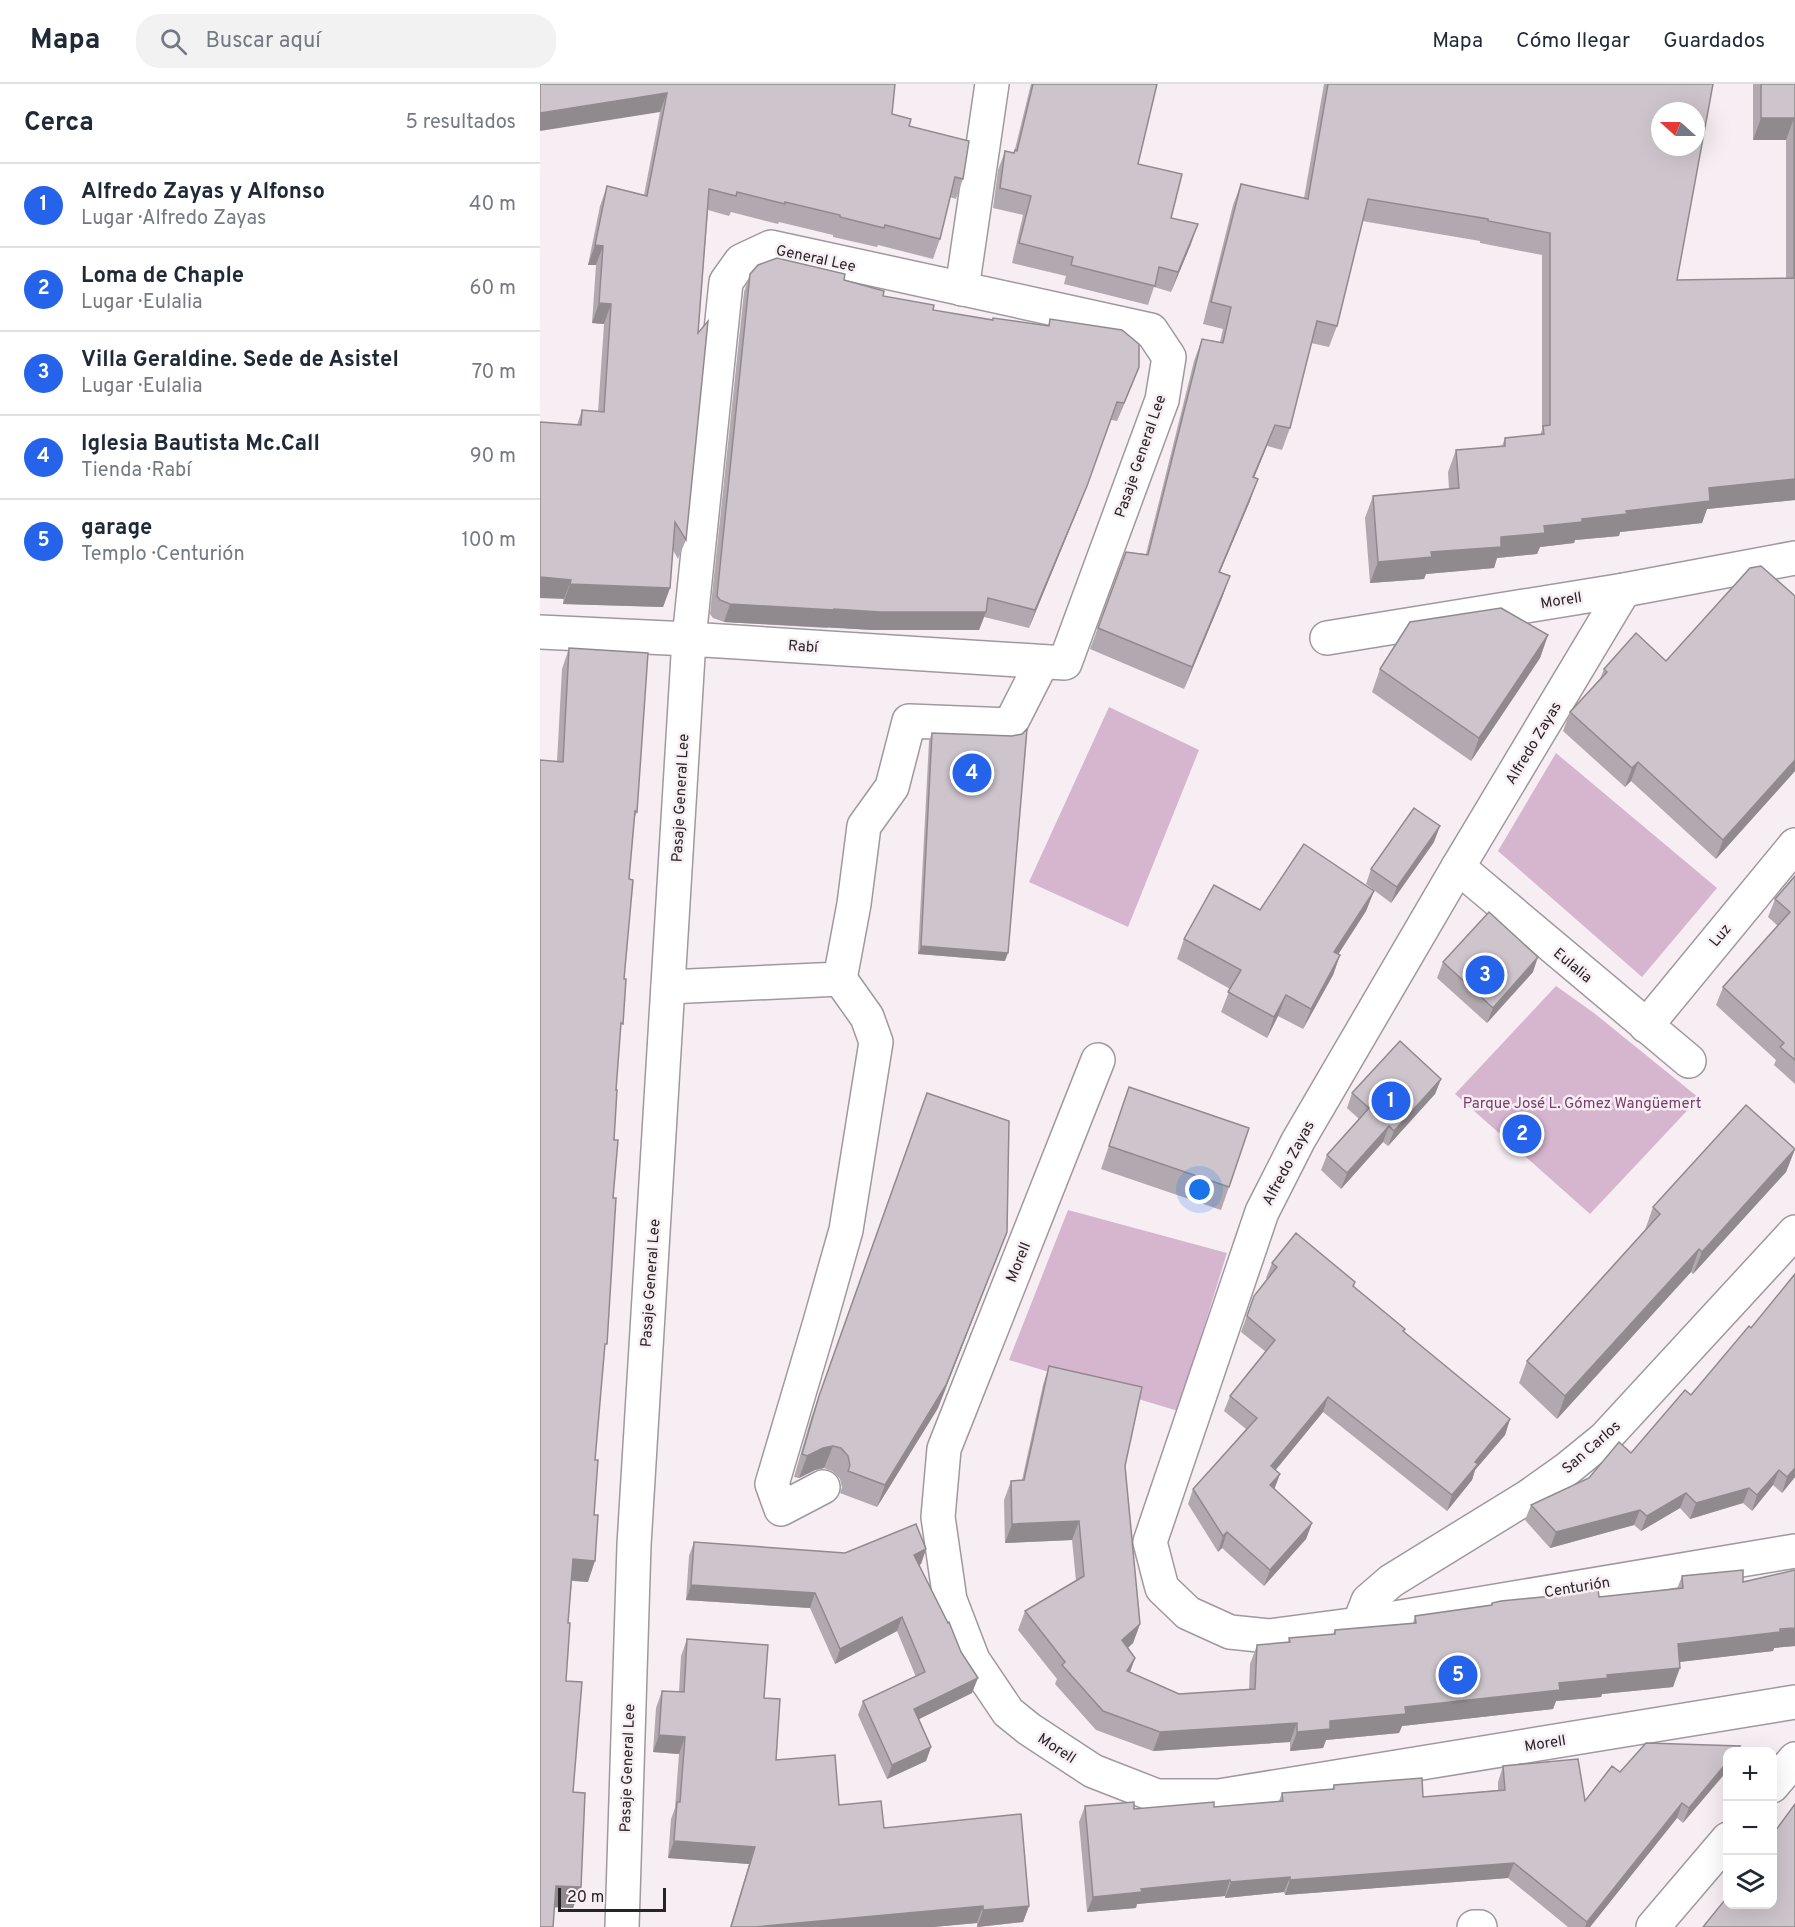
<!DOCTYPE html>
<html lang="es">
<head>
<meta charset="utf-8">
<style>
	body { margin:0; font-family:Overpass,sans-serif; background:#f2f2f3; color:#1f2937 }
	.controls { position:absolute; right:18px; bottom:18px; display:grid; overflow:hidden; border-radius:12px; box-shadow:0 6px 24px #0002 }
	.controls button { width:54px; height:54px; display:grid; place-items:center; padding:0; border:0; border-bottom:2px solid #e0e1e3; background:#fff; color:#1f2937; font:30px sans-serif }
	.compass { position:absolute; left:1111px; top:18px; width:54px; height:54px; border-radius:50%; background:#fff; box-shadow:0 6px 24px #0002; rotate:291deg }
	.scale { position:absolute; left:18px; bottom:15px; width:108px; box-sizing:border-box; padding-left:6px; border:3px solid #272427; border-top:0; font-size:16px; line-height:21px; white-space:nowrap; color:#272427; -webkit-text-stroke:4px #f7eef4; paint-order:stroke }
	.you { position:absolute; left:660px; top:1106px; width:21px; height:21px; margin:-15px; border:4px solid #fff; border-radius:50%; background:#1a73e8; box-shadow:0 0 0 9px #1a73e833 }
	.badge { display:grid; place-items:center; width:39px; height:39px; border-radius:50%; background:#2563eb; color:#fff; font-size:20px; font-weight:700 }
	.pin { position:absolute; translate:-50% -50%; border:3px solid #fff; box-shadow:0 2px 6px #0006 }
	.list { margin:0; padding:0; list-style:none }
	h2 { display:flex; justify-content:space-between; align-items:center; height:78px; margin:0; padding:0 24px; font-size:26px }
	h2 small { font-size:20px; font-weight:400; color:#747a83 }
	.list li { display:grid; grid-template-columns:39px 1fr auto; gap:18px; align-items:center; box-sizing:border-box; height:84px; padding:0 24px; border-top:2px solid #e0e1e3 }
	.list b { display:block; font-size:22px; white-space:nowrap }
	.list p { margin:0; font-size:20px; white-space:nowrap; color:#747a83 }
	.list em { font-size:20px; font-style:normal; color:#747a83 }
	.icon { flex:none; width:33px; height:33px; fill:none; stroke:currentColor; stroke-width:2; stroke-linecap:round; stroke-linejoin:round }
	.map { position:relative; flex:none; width:1255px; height:1843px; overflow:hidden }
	header { display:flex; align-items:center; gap:36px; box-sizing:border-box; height:84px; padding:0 30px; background:#fff; border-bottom:2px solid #e0e1e3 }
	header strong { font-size:28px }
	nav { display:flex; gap:33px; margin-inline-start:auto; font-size:21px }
	.search { width:420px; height:54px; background:#f2f2f3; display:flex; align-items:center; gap:15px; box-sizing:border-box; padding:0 21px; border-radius:24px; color:#747a83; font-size:22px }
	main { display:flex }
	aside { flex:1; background:#fff }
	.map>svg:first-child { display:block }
	.green { fill:#d6b5cf }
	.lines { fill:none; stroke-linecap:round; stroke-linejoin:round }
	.minor-casing { stroke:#a1989f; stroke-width:36 }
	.major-casing { stroke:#a1989f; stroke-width:36 }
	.minor { stroke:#fff; stroke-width:33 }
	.major { stroke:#fff; stroke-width:33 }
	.wall { fill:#b1a9af }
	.shaded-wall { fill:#908a8f }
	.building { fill:#cec5cc; stroke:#908a8f; stroke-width:1.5; fill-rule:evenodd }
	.labels { text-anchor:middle; stroke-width:5; stroke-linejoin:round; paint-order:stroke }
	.street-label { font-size:15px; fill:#272427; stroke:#f7eef4 }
	.park-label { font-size:15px; fill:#783d6e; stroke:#f7eef4 }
</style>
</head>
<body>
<header>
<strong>Mapa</strong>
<div class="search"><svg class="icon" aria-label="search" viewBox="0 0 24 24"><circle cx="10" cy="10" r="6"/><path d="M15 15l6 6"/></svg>Buscar aquí</div>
<nav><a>Mapa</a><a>Cómo llegar</a><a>Guardados</a></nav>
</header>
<main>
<aside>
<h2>Cerca<small>5 resultados</small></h2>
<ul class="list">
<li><span class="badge">1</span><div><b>Alfredo Zayas y Alfonso</b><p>Lugar · Alfredo Zayas</p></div><em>40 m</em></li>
<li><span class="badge">2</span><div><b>Loma de Chaple</b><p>Lugar · Eulalia</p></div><em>60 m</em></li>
<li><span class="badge">3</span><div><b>Villa Geraldine. Sede de Asistel</b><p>Lugar · Eulalia</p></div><em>70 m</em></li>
<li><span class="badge">4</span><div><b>Iglesia Bautista Mc.Call</b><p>Tienda · Rabí</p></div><em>90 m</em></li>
<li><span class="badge">5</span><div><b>garage</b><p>Templo · Centurión</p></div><em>100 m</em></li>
</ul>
</aside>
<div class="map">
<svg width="1255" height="1843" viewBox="0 0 1255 1843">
	<rect width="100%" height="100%" fill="#f7eef4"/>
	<g class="green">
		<path d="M569,623l90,43 -71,177 -99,-45z"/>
		<path d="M1016,669l161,135 -75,89 -144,-126z"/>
		<path d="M1016,902l38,27 105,85 -109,116 -135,-120z"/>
		<path d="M528,1126l159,43 -49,158 -169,-51z"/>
	</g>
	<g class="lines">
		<g class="minor-casing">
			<g id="minor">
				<path d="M422,205l30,-205"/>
				<path d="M1084,506l-166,277 -160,274 -36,71 -112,330 12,46 26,25 42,19 39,4 90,-12 436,-73"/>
				<path d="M0,548l149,7 376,24 97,-263 7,-43 -18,-27 -380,-83 -30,14 -15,21 -37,357 -55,906 -12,382"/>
				<path d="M787,554l297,-48 171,-32"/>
				<path d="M918,783l231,194"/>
				<path d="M128,903l172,-8 14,-75 10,-78 28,-39 17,-66 101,4 32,-63"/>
				<path d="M1106,942l149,-181"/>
				<path d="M558,976l-154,389 -6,68 12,83 23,60 35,52 21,17 64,42 64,25h62l576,-94"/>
				<path d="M283,1403l-42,22 -9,-25 48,-162 26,-92 30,-188 -9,-25 -27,-38"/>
				<path d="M819,1540l9,-23 23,-20 138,-85 38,-27 38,-31 190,-206"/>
				<path d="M934,1843h6"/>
			</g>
		</g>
		<g class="major-casing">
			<g id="major">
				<path d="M1232,1702l23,-27"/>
				<path d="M1113,1843l75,-88"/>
			</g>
		</g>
		<use href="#minor" class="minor"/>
		<use href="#major" class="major"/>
	</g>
	<g class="wall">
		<path d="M0,0l352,30 17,12 54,53 -7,20 -6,-2 -10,42 -7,20 -55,-14 -1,2 -44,-10v-2l-54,-13 -1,2 -47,-12 -2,4 -21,-6 -10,123 -12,207 -8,19 -5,-9 -3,38 -7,19 -100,-3 14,-179 5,-15 16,2 6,-88 -12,-1 4,-58h-8l12,-59 7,-20 37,9 16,-83z"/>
		<path d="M491,0h126l-19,80 33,54 20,26 -20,48 -17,-5 -6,18 -84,-21 2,-8 -54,-13 11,-48 -30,-7 5,-38 7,-19 9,2z"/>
		<path d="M784,0h389l-36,196 109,-2v-138h-33v-56h42v416l-88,9 -5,14 -82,9 -1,4 -44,4 -1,3 -34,4 -3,7 -40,4 -3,10 -68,6 -2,5 -54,4 -5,-65 8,-22 76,-7 -1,-17 8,-22 46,-4 3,-8 35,-3 2,-5v-175l-62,-12v-2l-118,-20 -25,105 -8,21 -18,-4 -21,85 -8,22 -15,-4 -13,32 -4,23 -30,71 10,4 -8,22 -38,91 -94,-40 36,-97 20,2 48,-193 8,-22 18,3 3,-13 -20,-5 30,-119 8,-21 63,14z"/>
		<path d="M210,190l94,6 39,16 50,14 59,10 56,6 2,-7 82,66 -15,36 -6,-1 -31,84 -51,124 -45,-11 -5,13h-106l-45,-3 -1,1 -103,-6 -11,-4 -3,-4 34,-322z"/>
		<path d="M1255,512v175l-79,88 -85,-78 -6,6 -62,-56 7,-19 30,-33 4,-10 62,-8z"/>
		<path d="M1008,551l-8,23 -69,103 -99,-69 8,-23z"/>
		<path d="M29,564l68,164 -3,7 -5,60 -9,153 -4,58 -3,108 -9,154 -9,108 -7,122 -16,-1 -4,42 -2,58 15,206 -8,21 -19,-1 3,-1145 5,-93z"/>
		<path d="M392,649l80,3 -7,225 -87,-7 11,-213z"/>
		<path d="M894,758l-43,61 -25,-19 5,-15z"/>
		<path d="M1255,792v208l-21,-19 2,-5 -60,-55 7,-18 55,-61 -10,-9 7,-18z"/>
		<path d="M834,807l-8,20 -28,43 2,1 -7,20 -30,54 -25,-13 -11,22 -46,-26 9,-23 -53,-30 7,-20 76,-29z"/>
		<path d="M903,878l90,10 -46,51 -50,-45z"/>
		<path d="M901,995l-6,15 -47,52 -5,-4 -42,47 -20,-19 6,-15 32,-36 -12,-11 5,-15z"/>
		<path d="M589,1003l100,100 -8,23 -120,-41z"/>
		<path d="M387,1009l80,139 -69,176 -61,99 -37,-14 2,-6 -2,-8 -8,-8 -8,-3 -9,2 -16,8 -5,-1 17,-59z"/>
		<path d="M1255,1065l-9,23 -93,102 -2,-2 -134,147 -38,-36 8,-22 118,-131 8,-23z"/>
		<path d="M732,1179l83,19 -1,5 51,42 -1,3 106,87 -5,16 -30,35 -3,10 -25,31 -124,-99 -48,58 5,4 -6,15 38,34 -6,16 -42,47 -42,-38 -4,4 -30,-48 5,-15 53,-60 -22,-18 6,-15 36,-44 -25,-20 13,-36 13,-17 -1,-1z"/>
		<path d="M1255,1190v203l-13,16 -9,-8 -21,26 -9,-8 -53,16 -10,-11 -39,23 -7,-6 -84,23 -25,-28 6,-15 58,-27 42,-25 60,-58 60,-67z"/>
		<path d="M509,1282l76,100 15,158 -7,19 -5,5 7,10 -5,14 49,22 70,-5 1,-25 7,-19 31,-3 1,-4 44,-4 2,-4 78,-7 2,-7 76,-11 1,-2 70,-8 1,-2 36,4 78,-8 5,-13 61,6 52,-12v76l-21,2 -1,3 -94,11 -6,25 -71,7 -1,3 -45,4 -3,8 -151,17 -3,7 -73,7 -3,8 -33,3v-9l-137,9 -57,-21 -41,-46 2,-5 -39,-49 7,-19 51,-30 -4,-41 -67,3 -1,-43 7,-19 11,-1 21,-95z"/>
		<path d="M154,1458l151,11 81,-4 -5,15 -2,1 53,128 -53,26 12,28 -5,14 -39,18 -29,-64 5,-14 53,-24 -19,-46 -62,33 -25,-56 -124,-8 3,-44z"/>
		<path d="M147,1555l77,59 12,62 63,45 45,23 145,78 -6,16 -46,5v-4l-44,4h-203l19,-63 -81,-6 3,-39 4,-11 4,-54 -26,-2 3,-44 6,-17 17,1 2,-36z"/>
		<path d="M1200,1662l-2,6h-10l-45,71 -6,-5 -87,109h-22l-60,-49 -223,17 -1,-3 -59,6v-2l-88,8 -1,4 -49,4 -8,-90 6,-16 49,3 80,-2 65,-6 3,-8 50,-4 2,-4 89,12 75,-7v-8l5,-16 82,35 35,-29z"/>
	</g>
	<g class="shaded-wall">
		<path d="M127,9l-7,19 -120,19v-18z"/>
		<path d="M1221,34h33l-8,22h-33z"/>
		<path d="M658,140l-7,20 -20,48 7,-20z"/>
		<path d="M55,161l8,1 -7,19h-8z"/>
		<path d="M59,219l12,1 -7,20 -12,-1z"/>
		<path d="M599,283l-7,18 -15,36 7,-18z"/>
		<path d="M577,318l-37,102 -51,124 6,-18z"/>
		<path d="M735,341l-8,21 -22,53 8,-22z"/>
		<path d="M718,395l-8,22 -39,92 8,-21z"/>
		<path d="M1255,395v21l-88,9 -5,14 -82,9 -1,4 -44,4 -1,3 -34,4 -3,7 -40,4 -3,10 -68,6 -2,5 -54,4 8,-21 53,-10 113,-26 82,-15 83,-23z"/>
		<path d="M690,492l-8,22 -38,91 8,-22z"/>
		<path d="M0,493l31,3 -7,19 -24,-1z"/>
		<path d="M30,500l100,4 -7,19 -100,-3z"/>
		<path d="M190,520l104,5 152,3 -7,18h-106l-149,-8z"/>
		<path d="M1008,551l-8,23 -69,103 8,-23z"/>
		<path d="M1255,676v11l-79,88 7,-19z"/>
		<path d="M1098,678l-7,19 -6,6 7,-19z"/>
		<path d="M900,742l-6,16 -43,61 6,-16z"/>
		<path d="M834,807l-8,20 -39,61 7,-20z"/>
		<path d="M381,862l87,7 -3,8 -87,-7z"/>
		<path d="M800,871l-7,20 -30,54 8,-20z"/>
		<path d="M998,873l-5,15 -46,51 6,-15z"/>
		<path d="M746,911l-8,21 -11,22 7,-21z"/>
		<path d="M901,995l-6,15 -47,52 6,-15z"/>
		<path d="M849,1042l-6,16 -42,47 6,-16z"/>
		<path d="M1255,1065l-9,23 -93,102 9,-22z"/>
		<path d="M467,1148l-69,176 -61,99 8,-22z"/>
		<path d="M1159,1165l-8,23 -134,147 8,-23z"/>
		<path d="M788,1313l-5,15 -57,70 5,-16z"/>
		<path d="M970,1335l-5,16 -30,35 -3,10 -25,31 5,-16 23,-33z"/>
		<path d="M293,1362l-9,22 -9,2 -16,8 8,-22 16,-8z"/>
		<path d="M1255,1384v9l-13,16 5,-16z"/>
		<path d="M1239,1386l-6,15 -21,26 5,-16z"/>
		<path d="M740,1390l-6,16 -4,-5z"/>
		<path d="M1209,1404l-6,15 -53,16 6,-16z"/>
		<path d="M1146,1409l-6,15 -39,23 6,-15z"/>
		<path d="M1100,1426l-6,15 -84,23 6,-16z"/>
		<path d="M539,1437l-7,19 -67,3 7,-19z"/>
		<path d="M772,1439l-6,16 -42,47 6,-16z"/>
		<path d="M687,1448l-5,16 -4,4 5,-16z"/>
		<path d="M386,1465l-5,15 -13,5 6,-14z"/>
		<path d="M33,1475l22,2 -7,21 -22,-2z"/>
		<path d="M151,1501l124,8 -5,15 -124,-8z"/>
		<path d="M362,1533l-5,14 -62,33 5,-15z"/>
		<path d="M600,1540l-7,19 -18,16 7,-19z"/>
		<path d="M1255,1544v18l-21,2 -1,3 -102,12 7,-19z"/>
		<path d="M595,1574l-7,19 -1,-6z"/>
		<path d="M1140,1584l-7,19 -71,7 -1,3 -45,4 -3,8 -151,17 -3,7 -73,7 -3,8 -33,3 7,-19 33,-11 75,-14 154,-24 48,-8z"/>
		<path d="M438,1594l-6,15 -63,31 5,-15z"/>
		<path d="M757,1639l-7,19 -137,9 7,-19z"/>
		<path d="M119,1651l26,2 -6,17 -26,-2z"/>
		<path d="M391,1663l-5,14 -39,18 5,-14z"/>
		<path d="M1188,1677v9l-45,53 6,-15z"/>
		<path d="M1142,1719l-5,15 -87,109h-5l2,-5z"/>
		<path d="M134,1757l81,6 -6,17 -81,-6z"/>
		<path d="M974,1779l-6,15 -223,17 5,-15z"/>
		<path d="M750,1793l-6,15 -59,6 6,-16z"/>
		<path d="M690,1796l-5,16 -88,8 -1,4 -49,4 6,-15 48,-8z"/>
		<path d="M16,1802l25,1 -8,21 -25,-1z"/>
		<path d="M443,1822l-6,17 -44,4h-178z"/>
		<path d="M489,1822l-6,16 -46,5 6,-17z"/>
	</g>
	<g class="building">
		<path d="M0,0h355l-3,30 19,5 -2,7 60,15 -6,38 -8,-2 -15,62 -55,-14 -1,3 -44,-11v-2l-55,-13v2l-48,-12 -1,4 -27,-7 -11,144 10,-12 -22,219 -11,-18 -5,66 -100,-4 1,-4 -31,-3v-155l41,3 1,-15 22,2 7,-108 -12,-1 4,-57 -8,-1 12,-59 40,10 20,-103 -127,20z"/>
		<path d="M493,0h124l-19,80 44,10 -11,44 27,6 -20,48 -19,-5 -4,19 -84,-21 2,-8 -54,-14 12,-47 -31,-8 5,-37 9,2 1,-3 2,1z"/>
		<path d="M788,0h385l-36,196 117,-2v-160h-33v-34h34v395l-86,9 1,13 -84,10 1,3 -45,5v3l-38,4 1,7 -44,4v10l-70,5 1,5 -54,5 -5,-66 86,-8 -3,-38 49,-4v-8l39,-4 -1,-8 7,-1v-192l-62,-12v-2l-120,-20 -31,127 -20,-5 -27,107 -15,-3 -22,52 5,2 -39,93 11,4 -38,91 -94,-39 28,-76 22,3 54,-216 21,4 8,-36 -20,-5 30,-118 67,15zM1120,27h36v36h-36z"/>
		<path d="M237,174l68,16 -1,6 40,11 -1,5 51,9 -1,5 60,10v-2l56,8 1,-7 72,11 17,14v23l-15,36 -7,-1 -30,84 -52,124 -47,-12 -2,14h-106l-46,-3v1l-104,-6 -10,-4 -3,-4 33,-322 8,-9z"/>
		<path d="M1221,482l34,30v164l-72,80 -85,-78 -6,6 -62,-56 37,-40 -3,-3 32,-36 30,28 84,-93z"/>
		<path d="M961,524l47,27 -69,103 -99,-69 30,-47z"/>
		<path d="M29,564l79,5 -11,159 -2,-1 -6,68 4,1 -9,99h2l-3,45 -2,-1 -5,67h1l-3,50h4l-5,58h3l-9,146h-2l-10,116h3l-4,55h4l-3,46 -22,-2 -5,64h2l-4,58 16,1 -9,110 12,1 -4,94 -25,-1 -3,41h-13v-1167l23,2z"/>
		<path d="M487,645l-19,224 -87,-7 11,-213 80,3 10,-2z"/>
		<path d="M874,724l26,18 -43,61 -26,-18z"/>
		<path d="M764,760l70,47 -40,61 6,3 -29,54 -25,-14 -12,22 -46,-25 13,-22 -57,-31 30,-54 46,25z"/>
		<path d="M1255,792v184l-15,-13 4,-4 -61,-56 67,-75 -15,-13z"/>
		<path d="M949,828l49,45 -45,51 -50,-46z"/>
		<path d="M860,957l41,38 -47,52 -5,-5 -42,47 -20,-18 42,-47 -17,-15z"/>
		<path d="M589,1003l120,41 -20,59 -120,-41z"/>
		<path d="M387,1009l82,28 -2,111 -61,153 -61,100 -37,-14 2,-6 -2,-9 -7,-8 -8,-2 -10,2 -16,8 -5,-2 17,-58z"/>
		<path d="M1206,1021l49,44 -93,103 -3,-3 -134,147 -38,-35 133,-147 -7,-7z"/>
		<path d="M756,1149l59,49 -2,4 52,43 -2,2 107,88 -35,43 3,2 -26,31 -124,-98 -57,69 9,8 -10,11 42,38 -42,47 -43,-38 -4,4 -30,-47 64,-71 -27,-22 45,-56 -28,-24 7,-20 23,-29 -5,-4z"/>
		<path d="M1255,1190v194l-8,9 -8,-7 -22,25 -8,-7 -53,15 -10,-10 -39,23 -7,-6 -84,22 -25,-27 58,-27 30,-36 12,11 54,-63 6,5 58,-69 2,2z"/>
		<path d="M509,1282l93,21 -17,79 15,158 -18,16 13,18 -8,13 52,23 76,-5 2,-44 33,-3 -1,-4 46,-4v-4l81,-7 -1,-7 77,-11v-2l9,-2 62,-6v-2l35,-4 1,8 84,-9 -1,-12 61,-6v12l52,-12v58l-15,1v3l-102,12 2,24 -73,7 1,3 -49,5 1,7 -155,17 1,7 -76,7v8l-33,3v-9l-137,9 -57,-21 -41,-46 3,-3 -40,-51 59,-35 -5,-55 -67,3 -1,-43 13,-1z"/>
		<path d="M376,1440l10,25 -12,6 34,68 1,-1 12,30 17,26 -64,31 17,38 -39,18 -29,-64 62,-29 -23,-55 -62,32 -25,-56 -124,-8 3,-43 151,11z"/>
		<path d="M147,1555l81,6 -4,53 16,1 -4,61 59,-5 4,50 42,-4 3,27 137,-14 8,92 -46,4v-4l-228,21h-24l24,-80 -81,-6 3,-39h3l5,-65 -26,-2 3,-44 22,1z"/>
		<path d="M1106,1659l94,3 -4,6h-8v9l-39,47 -7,-5 -95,119 -73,-59 -224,17v-3l-59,5 -1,-2 -89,9 1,3 -49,5 -8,-91 49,-4v7l80,-7v5l69,-6 -1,-8 52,-4v-4l88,-7 1,19 82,-7 -2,-24 75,-7 7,42 27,-35 8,6z"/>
		<path d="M1255,1720v123h-92l25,-31v9h45v-71z"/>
	</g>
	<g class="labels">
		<g class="street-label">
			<text transform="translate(276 174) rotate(12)" y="5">General Lee</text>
			<text transform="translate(600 372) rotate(-71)" y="5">Pasaje General Lee</text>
			<text transform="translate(1021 516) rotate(-9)" y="5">Morell</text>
			<text transform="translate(263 562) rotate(4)" y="5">Rabí</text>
			<text transform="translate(993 659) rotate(-59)" y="5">Alfredo Zayas</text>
			<text transform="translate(140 714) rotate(-87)" y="5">Pasaje General Lee</text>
			<text transform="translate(1180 851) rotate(-50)" y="5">Luz</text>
			<text transform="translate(1033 881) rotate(40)" y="5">Eulalia</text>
			<text transform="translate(748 1079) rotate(-62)" y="5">Alfredo Zayas</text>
			<text transform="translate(478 1178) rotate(-68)" y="5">Morell</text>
			<text transform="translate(110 1199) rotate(-86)" y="5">Pasaje General Lee</text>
			<text transform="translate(1051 1363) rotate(-41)" y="5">San Carlos</text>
			<text transform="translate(1037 1503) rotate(-9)" y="5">Centurión</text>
			<text transform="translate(1005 1659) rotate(-9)" y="5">Morell</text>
			<text transform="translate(517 1664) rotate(33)" y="5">Morell</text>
			<text transform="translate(87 1684) rotate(-88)" y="5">Pasaje General Lee</text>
		</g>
		<g class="park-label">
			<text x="1042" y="1024">Parque José L. Gómez Wangüemert</text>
		</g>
	</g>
</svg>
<div class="controls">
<button>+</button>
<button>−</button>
<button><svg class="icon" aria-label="layers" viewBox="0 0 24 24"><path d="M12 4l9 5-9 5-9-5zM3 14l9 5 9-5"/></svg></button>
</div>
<svg class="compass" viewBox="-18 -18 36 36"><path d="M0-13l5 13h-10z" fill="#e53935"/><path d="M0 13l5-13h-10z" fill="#747a83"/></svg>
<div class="scale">20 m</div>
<div class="you"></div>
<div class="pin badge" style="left:851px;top:1017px">1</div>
<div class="pin badge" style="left:982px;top:1050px">2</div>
<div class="pin badge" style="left:945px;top:891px">3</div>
<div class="pin badge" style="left:432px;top:689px">4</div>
<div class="pin badge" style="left:918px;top:1591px">5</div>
</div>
</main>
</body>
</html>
